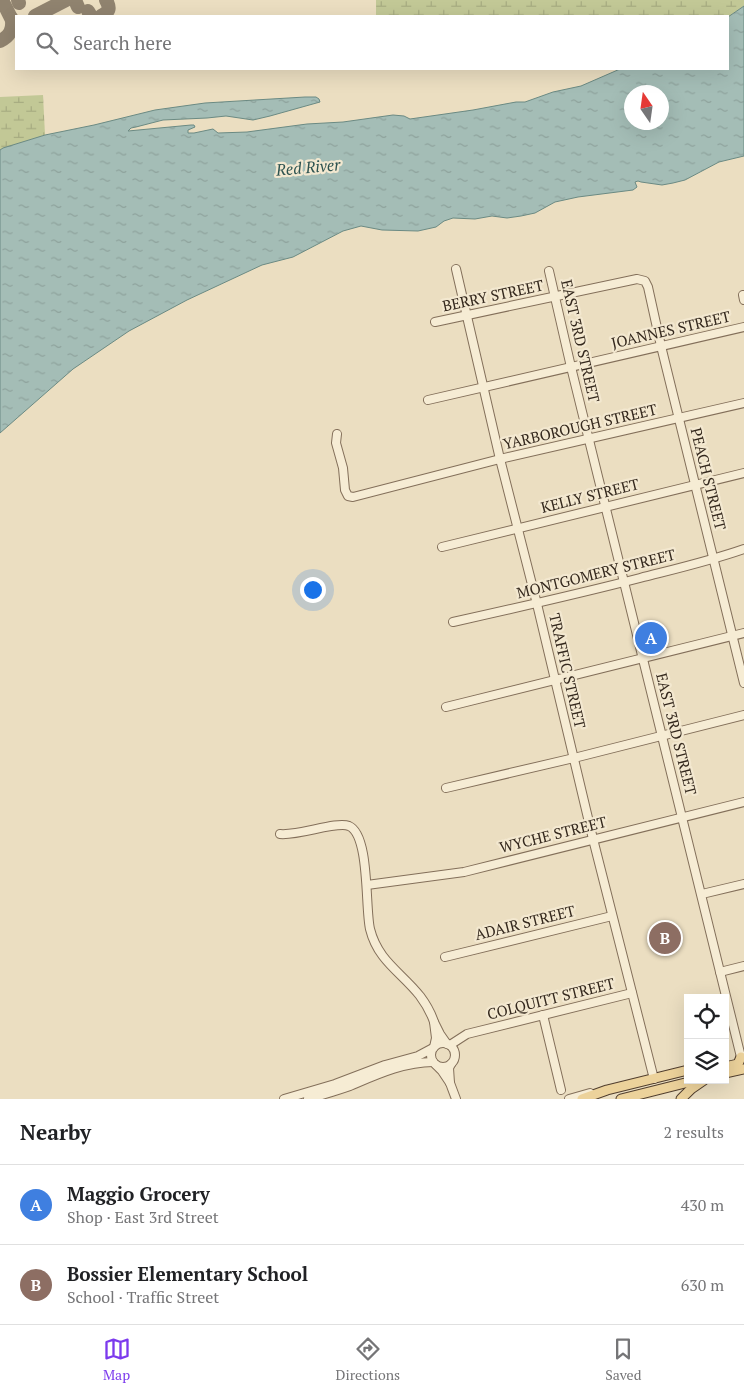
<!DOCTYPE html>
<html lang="en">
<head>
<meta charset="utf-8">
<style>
	body { margin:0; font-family:"PT Serif",serif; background:#f2f2f2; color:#202124 }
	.controls { position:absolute; right:15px; bottom:15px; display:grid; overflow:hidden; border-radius:0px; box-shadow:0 5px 20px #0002 }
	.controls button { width:45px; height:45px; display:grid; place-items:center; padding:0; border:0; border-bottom:1px solid #e0e0e0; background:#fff; color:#202124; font:25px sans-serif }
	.compass { position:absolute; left:624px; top:85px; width:45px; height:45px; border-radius:50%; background:#fff; box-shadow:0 5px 20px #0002; rotate:347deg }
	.you { position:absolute; left:312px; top:589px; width:18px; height:18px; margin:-12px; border:4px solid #fff; border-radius:50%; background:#1a73e8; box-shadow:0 0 0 8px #1a73e833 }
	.badge { display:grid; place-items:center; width:32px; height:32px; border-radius:50%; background:#7c3aed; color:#fff; font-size:16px; font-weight:700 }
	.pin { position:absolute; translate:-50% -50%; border:2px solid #fff; box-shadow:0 1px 5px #0006 }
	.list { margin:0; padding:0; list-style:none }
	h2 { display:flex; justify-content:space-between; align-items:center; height:65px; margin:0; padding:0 20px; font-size:21px }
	h2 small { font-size:16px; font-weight:400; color:#757577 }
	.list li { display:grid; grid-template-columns:32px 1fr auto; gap:15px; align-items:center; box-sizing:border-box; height:80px; padding:0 20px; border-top:1px solid #e0e0e0 }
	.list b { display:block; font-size:19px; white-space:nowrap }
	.list p { margin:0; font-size:16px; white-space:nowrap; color:#757577 }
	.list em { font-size:16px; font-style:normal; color:#757577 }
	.icon { flex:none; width:28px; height:28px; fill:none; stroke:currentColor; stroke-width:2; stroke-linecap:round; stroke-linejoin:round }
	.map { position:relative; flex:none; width:744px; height:1099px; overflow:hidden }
	.search { position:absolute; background:#fff; box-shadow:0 5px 20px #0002; left:15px; right:15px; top:15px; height:55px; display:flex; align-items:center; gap:12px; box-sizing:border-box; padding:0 18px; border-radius:0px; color:#757577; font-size:19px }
	.sheet { height:225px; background:#fff }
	nav { display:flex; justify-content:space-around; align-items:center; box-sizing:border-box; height:70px; border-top:1px solid #e0e0e0; background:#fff; font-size:14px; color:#757577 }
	nav a { display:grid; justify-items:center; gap:2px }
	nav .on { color:#7c3aed }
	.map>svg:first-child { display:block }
	.wetland { fill:url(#wetland-marsh) }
	.water { fill:url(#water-ripples); stroke:#6b8a83; fill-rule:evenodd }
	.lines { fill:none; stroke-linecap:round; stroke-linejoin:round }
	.taxiway { stroke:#90836f; stroke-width:14 }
	.minor-casing { stroke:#836f5a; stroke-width:10 }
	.major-casing { stroke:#513e2e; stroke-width:11 }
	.minor { stroke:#f6ecd4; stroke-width:8 }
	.major { stroke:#ecd29b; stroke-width:9 }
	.labels { text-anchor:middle; stroke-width:4.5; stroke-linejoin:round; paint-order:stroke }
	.street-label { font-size:15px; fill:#34281d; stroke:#f3e8d0 }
	.water-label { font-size:16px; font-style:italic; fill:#2d5350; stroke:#f3e8d0 }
</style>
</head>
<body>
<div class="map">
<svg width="744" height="1099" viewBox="0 0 744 1099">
	<defs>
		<pattern id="wetland-marsh" width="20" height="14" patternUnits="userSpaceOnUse" patternTransform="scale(1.25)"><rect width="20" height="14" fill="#c2c896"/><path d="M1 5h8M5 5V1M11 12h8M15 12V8" fill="none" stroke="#a7ac81"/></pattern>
		<pattern id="water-ripples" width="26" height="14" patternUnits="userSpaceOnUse" patternTransform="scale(1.25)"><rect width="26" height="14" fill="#a4bdb6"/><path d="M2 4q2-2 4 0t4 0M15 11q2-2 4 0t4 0" fill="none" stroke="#8ea29c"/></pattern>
	</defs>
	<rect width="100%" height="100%" fill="#ebdec1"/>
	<g class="wetland">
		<path d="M376,0h368v6l-16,11 -352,-1z"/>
		<path d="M43,95l2,40 -45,15v-53z"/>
	</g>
	<path class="water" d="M744,6v150l-25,6 -34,18 -12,3 -11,2 -21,-3 -3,-1 -3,1 2,5 -4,3 -55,7 -23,5 -20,11 -14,3 -14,2 -15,-2 -17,3 -22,-1 -9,3 -8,6 -18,4 -36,-1 -21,-4 -18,5 -50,26 -31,8 -75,35 -58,31 -56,38 -73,64v-283l3,-2 42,-13 49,-10 61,-15 50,-7 100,-6h11l3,2 1,3 -50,14 -17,4 -27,-4 -19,2 -44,2 -27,7 -5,1 -3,3 63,-6h3l1,2 -7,3v3h6l19,-4 5,4 29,-1 60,-8 36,-2 50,-7 11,1 6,3 63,-9 43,-8h9l28,-10 28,-6 39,-17h108v-52zM632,92h30v30h-30z"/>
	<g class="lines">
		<g class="taxiway">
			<path d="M2,0l12,24h2"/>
			<path d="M18,0l1,3"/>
			<path d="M75,0l3,7"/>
			<path d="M88,11l3,5"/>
			<path d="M35,16l31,-16"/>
			<path d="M101,16c8,-4 10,-7 5,-16"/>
			<path d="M0,41c10,-5 13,-11 12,-22"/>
		</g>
		<g class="minor-casing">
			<g id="minor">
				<path d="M456,269l44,190 37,145 56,235 61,240"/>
				<path d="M549,271l22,96 170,690"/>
				<path d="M743,295l1,5"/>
				<path d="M435,322l202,-43 8,2 3,6 13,59 83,337"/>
				<path d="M428,400l316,-73"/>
				<path d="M337,434l-1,9 7,25 2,22 3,6 5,1 147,-38 244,-56"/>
				<path d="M442,547l302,-74"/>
				<path d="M453,622c63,-14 125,-28 187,-44 35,-9 70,-17 104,-29"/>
				<path d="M446,707l298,-74"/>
				<path d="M446,788l128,-30 170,-43"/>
				<path d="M280,834c19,2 56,-13 69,-8 21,9 16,82 21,103 8,32 31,43 50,67 6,8 11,17 14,26"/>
				<path d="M367,885l97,-13 280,-70"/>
				<path d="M702,894l42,-10"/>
				<path d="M445,957l167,-41"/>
				<path d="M720,972l24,-6"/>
				<path d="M543,1015l18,75"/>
				<circle cx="443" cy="1055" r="12"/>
				<path d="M450,1045l17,-11 165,-41"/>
				<path d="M434,1047l2,-9 -2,-16 6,12 7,10"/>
				<path d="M436,1065l6,6 8,12 -1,-15 2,-4"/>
				<path d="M450,1083l6,16"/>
				<path d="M284,1099l51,-15 50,-19 33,-9 15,-8"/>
				<path d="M308,1099c14,-4 28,-8 42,-13 26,-11 54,-24 83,-24"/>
				<path d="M569,1099l21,-6"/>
			</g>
		</g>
		<g class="major-casing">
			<g id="major">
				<path d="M725,1067l13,-3 3,-7"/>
				<path d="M725,1073l19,-4"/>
				<path d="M582,1099l25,-9 81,-20"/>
				<path d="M621,1099l76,-19"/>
				<path d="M681,1099l10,-10 13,-9"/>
			</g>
		</g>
		<use href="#minor" class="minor"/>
		<use href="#major" class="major"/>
	</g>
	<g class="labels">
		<g class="street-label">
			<text transform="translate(493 296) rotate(-12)" y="5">BERRY STREET</text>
			<text transform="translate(671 330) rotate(-13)" y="5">JOANNES STREET</text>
			<text transform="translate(580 341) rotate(77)" y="5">EAST 3RD STREET</text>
			<text transform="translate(580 427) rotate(-13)" y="5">YARBOROUGH STREET</text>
			<text transform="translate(708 479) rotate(76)" y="5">PEACH STREET</text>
			<text transform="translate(590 496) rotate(-14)" y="5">KELLY STREET</text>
			<text transform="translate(596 574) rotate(-14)" y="5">MONTGOMERY STREET</text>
			<text transform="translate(567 671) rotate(77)" y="5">TRAFFIC STREET</text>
			<text transform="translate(676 734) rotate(76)" y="5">EAST 3RD STREET</text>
			<text transform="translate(553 835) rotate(-14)" y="5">WYCHE STREET</text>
			<text transform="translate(525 923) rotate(-14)" y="5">ADAIR STREET</text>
			<text transform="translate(551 999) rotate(-14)" y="5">COLQUITT STREET</text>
		</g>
		<g class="water-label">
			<text transform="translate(308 167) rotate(-5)" y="6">Red River</text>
		</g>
	</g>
</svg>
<div class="controls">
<button><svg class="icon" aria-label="locate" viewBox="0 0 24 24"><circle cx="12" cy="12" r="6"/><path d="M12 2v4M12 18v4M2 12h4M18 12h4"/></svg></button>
<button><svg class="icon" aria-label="layers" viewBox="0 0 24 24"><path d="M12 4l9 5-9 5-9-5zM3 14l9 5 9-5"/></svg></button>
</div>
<svg class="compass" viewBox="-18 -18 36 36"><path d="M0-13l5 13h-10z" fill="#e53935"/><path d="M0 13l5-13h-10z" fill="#757577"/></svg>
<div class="you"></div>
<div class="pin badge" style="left:651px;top:638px;background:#3f7fe0">A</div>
<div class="pin badge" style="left:665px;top:938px;background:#8d6e63">B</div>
<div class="search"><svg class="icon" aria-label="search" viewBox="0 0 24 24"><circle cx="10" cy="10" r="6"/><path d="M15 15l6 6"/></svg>Search here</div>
</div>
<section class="sheet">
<h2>Nearby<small>2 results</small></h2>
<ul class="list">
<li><span class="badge" style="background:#3f7fe0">A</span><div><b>Maggio Grocery</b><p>Shop · East 3rd Street</p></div><em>430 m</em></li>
<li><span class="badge" style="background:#8d6e63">B</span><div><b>Bossier Elementary School</b><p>School · Traffic Street</p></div><em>630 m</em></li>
</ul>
</section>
<nav>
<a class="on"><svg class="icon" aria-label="map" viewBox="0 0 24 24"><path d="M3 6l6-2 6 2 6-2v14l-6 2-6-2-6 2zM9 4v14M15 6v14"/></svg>Map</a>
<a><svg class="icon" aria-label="directions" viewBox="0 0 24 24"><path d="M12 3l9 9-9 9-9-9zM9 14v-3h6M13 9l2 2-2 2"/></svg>Directions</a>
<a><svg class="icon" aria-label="saved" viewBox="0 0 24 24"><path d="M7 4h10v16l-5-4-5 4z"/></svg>Saved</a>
</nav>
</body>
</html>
